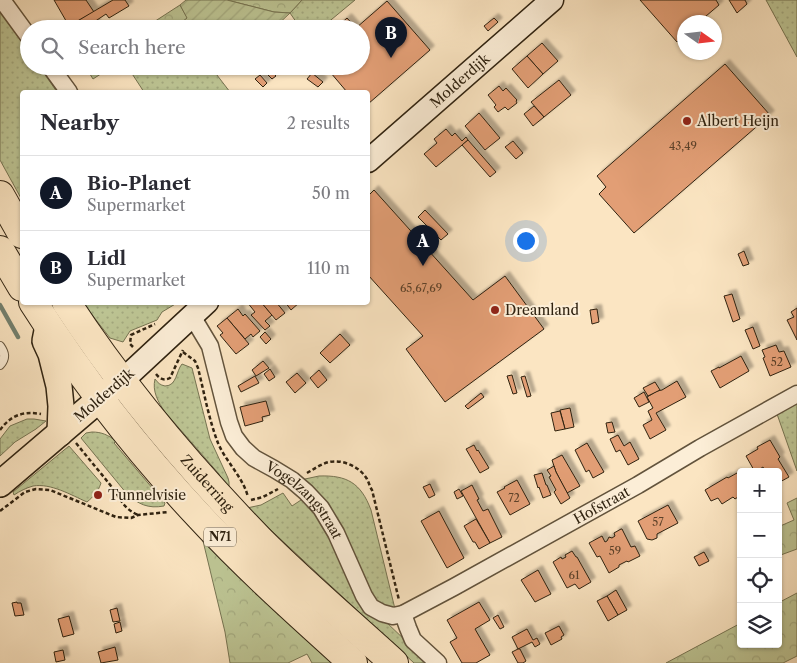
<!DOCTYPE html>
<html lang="en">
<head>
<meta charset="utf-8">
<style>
	body { margin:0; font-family:"Libre Caslon Text",serif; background:#f7f7f7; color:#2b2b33 }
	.controls { position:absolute; right:15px; bottom:15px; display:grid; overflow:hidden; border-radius:5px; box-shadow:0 1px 4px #0004 }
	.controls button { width:45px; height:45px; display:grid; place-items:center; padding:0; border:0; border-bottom:1px solid #e1e1e2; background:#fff; color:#2b2b33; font:25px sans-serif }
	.compass { position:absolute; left:677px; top:15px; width:45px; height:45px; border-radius:50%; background:#fff; box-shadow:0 1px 4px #0004; rotate:104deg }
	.you { position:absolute; left:525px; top:240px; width:18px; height:18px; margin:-12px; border:4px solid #fff; border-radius:50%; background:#1a73e8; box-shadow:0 0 0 8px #1a73e833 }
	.badge { display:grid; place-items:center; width:32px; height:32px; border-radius:50%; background:#111827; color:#fff; font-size:16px; font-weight:700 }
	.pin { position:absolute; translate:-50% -41px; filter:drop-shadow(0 1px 2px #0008) }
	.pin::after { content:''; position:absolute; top:26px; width:18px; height:15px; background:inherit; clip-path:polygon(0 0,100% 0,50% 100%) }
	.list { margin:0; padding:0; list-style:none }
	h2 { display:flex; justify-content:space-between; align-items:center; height:65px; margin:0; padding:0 20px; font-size:21px }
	h2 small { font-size:16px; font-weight:400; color:#7c7c81 }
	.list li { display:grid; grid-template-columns:32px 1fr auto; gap:15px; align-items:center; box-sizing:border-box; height:75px; padding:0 20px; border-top:1px solid #e1e1e2 }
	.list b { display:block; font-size:19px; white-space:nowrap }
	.list p { margin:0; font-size:16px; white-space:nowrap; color:#7c7c81 }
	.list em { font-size:16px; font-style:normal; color:#7c7c81 }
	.icon { flex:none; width:28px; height:28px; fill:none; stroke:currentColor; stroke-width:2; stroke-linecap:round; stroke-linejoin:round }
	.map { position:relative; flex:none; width:797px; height:663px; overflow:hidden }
	.search { position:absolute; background:#fff; box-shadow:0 1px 4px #0004; left:20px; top:20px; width:350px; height:55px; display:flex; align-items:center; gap:12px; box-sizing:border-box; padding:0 18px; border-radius:28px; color:#7c7c81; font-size:19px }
	.panel { position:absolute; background:#fff; box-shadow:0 1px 4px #0004; left:20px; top:90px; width:350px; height:215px; border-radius:5px }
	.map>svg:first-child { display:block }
	.grass { fill:url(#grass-dots); stroke:#767452 }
	.forest { fill:url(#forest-crowns); stroke:#767452 }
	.garden { fill:url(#garden-furrows); stroke:#767452 }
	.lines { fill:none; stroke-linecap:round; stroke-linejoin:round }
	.stream { stroke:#72806f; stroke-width:4.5 }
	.building { fill:#e29e74; stroke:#2f2210; filter:url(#shadow) }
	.service-casing { stroke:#62533c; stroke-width:10 }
	.minor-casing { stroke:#62533c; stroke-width:19 }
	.secondary-casing { stroke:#2f2210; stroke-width:25 }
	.primary-casing { stroke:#2f2210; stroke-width:28 }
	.trunk-casing { stroke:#2f2210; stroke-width:30 }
	.path { stroke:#2f2210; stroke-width:2.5; stroke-dasharray:4 2.5; stroke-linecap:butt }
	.service { stroke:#fceed7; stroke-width:8 }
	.minor { stroke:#fceed7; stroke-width:16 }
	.secondary { stroke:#fceed7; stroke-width:22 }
	.primary { stroke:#fbe5c2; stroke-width:25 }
	.trunk { stroke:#fbe5c2; stroke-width:28 }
	.poi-dot { fill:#8f2418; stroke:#fceed7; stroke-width:2 }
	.labels { text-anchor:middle; stroke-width:4; stroke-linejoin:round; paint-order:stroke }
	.number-label { font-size:11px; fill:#5c4129 }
	.shield { fill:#fceed7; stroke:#6c5f4c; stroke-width:1 }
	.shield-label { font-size:12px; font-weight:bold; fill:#2f2210 }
	.street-label { font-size:14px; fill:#2f2210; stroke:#fceed7 }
	.poi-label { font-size:14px; fill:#2f2210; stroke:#fceed7; text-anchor:start }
</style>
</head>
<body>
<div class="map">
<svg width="797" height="663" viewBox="0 0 797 663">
	<defs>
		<pattern id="grass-dots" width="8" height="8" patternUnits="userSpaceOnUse" patternTransform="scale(1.25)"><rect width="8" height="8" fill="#bdc594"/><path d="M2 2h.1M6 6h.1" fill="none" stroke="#a3a97f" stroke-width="1.8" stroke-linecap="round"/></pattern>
		<pattern id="forest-crowns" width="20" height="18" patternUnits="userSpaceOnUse" patternTransform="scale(1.25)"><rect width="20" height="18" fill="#bdc594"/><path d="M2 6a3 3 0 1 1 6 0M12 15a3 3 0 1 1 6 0" fill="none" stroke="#a3a97f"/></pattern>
		<pattern id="garden-furrows" width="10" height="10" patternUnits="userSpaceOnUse" patternTransform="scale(1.25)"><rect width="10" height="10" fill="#bdc594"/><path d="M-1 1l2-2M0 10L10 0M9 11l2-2" fill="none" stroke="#a3a97f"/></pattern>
		<filter id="shadow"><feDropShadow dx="4.5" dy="-4.5" stdDeviation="1" flood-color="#0004"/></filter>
	</defs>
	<rect width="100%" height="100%" fill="#fbe5c2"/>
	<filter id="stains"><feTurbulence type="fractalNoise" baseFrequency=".004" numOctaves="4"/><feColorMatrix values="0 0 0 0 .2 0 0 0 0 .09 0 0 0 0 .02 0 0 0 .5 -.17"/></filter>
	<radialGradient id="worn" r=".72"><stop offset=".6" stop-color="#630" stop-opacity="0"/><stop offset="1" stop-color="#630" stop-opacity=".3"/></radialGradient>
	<g class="grass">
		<path d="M302,0h53l-35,29h-19l-11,-16z"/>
		<path d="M766,0h31v57z"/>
		<path d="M0,11l29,41v14h10l18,26h-35v108l-22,-40z"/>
		<path d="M127,66h83l20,26h-86z"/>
		<path d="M83,303h94l-15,9 -5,8 -27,11 -7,11 -13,-4z"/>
		<path d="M182,364l10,4 18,71 18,39 1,4v4l-3,-1 -4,-4 -3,-7 -54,-62c-7,-10 -13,-21 -10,-33 3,4 5,6 10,7 12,0 11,-15 17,-22z"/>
		<path d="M797,402v69l-20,-57z"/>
		<path d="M27,419h7l12,2 -10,8 -21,13 -15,14v-17l10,-13z"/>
		<path d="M92,432c10,0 16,3 24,9l-2,2 51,60 -1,3c-16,3 -26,-2 -37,-12l-46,-56 5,-5z"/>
		<path d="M69,446l32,37c-3,9 -7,13 -14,19 -16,-7 -36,-19 -54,-16 -7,2 -13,5 -19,9l-1,-3z"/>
		<path d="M319,476c28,-1 42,7 52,34l24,99 -19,-5 -75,-123 4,-2z"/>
		<path d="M283,493l9,13 12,-8 14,17 67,106 44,42h-15l-167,-155 14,-3z"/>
	</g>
	<g class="forest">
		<path d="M227,0h75l-12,13 -16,-1z"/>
		<path d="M180,5l8,14 -16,10h-29z"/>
		<path d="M85,66h28l-20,13z"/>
		<path d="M797,498v51l-19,7v-29l16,-7 -7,-17z"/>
		<path d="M203,541l131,122h-22l-5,-9 -19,9h-58l-5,-31z"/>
		<path d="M797,593v63l-14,7h-117l75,-40v21h37v-41z"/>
	</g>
	<path class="garden" d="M186,0h41l47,12 16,1 -17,16h-92l-3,-4 9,-7 -7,-13z"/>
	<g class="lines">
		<path class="stream" d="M0,305l18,32"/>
	</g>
	<g class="building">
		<path d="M54,0h32l8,12 -25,14z"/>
		<path d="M113,0h12l4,6 -20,12 -3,-4 -12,8 4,7h-27l-2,-3z"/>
		<path d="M640,0h76l3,5 -20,17h-15v13l-7,7z"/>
		<path d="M729,0h16l2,4 -10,9z"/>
		<path d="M387,1l43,49 -62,54v-12h-21l-22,-26h36v-37h-26l12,-11 9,10z"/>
		<path d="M494,18l4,4 -10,9 -4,-5z"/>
		<path d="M542,43l16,18 -15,13 -16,-18z"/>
		<path d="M527,56l16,18 -15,14 -16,-19z"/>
		<path d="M725,64l45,51 -136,118 -35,-39 7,-7 -9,-11z"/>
		<path d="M268,66h2l4,4 -2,2 4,4 -4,3 -9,-9z"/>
		<path d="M274,66h7l4,5 -4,4z"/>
		<path d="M312,73l11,9 -5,5 -11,-8z"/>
		<path d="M260,75l7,8 -4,4 -8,-8z"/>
		<path d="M559,80l12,15 -27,22 -13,-15z"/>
		<path d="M499,86l4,5 3,-3 11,12 -1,1 1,2 -9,7 -3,-3 -7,5 -4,-5 2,-2 -8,-10z"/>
		<path d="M534,106l10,11 -11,9 -9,-12z"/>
		<path d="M479,113l21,25 -15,12 -20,-24z"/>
		<path d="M446,129l6,7 3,-3 7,8 4,-4 2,3 -32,27 -12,-13 13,-11 -3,-4z"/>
		<path d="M468,140l28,32 -6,5 -28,-32z"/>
		<path d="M513,141l10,12 -7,6 -11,-12z"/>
		<path d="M374,190l99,110 32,-24 39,53 -99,73 -39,-53 17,-13 -55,-61v-79z"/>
		<path d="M425,210l23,24 -7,6 -23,-23z"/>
		<path d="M744,251l5,13 -6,2 -5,-12z"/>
		<path d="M732,294l8,25 -7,3 -9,-26z"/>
		<path d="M247,302h14l11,13 -7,6 5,5 -5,4 -14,-15 4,-3z"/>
		<path d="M261,302h15l9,11 -9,7z"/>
		<path d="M285,302h15l-9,8z"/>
		<path d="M797,308v32l-10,-20 7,-3 -3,-5z"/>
		<path d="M238,309l5,7 2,-2 15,17 -7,6 -2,-3 -6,5 -18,-21z"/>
		<path d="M597,309l2,13 -7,2 -2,-14z"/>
		<path d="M227,318l22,26 -13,10 -16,-19 3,-2 -6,-7z"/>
		<path d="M753,327l7,19 -7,3 -8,-19z"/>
		<path d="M265,332l6,7 -5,5 -6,-7z"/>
		<path d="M340,334l10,11 -20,18 -10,-10z"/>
		<path d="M776,345l3,7 5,-1 7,16 -21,9 -7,-18 2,-1 -3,-7z"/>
		<path d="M741,356l8,15 -29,17 -9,-17 8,-4v1z"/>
		<path d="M263,361l6,7 -13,8 -4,-6z"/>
		<path d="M270,369l5,8 -6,4 -5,-7z"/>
		<path d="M319,370l8,10 -9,8 -8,-10z"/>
		<path d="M297,373l9,10 -11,10 -9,-11z"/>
		<path d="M512,375l5,18 -4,1 -6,-18z"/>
		<path d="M255,376l4,7 -18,9 -3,-6z"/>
		<path d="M525,376l6,20 -4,1 -6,-20z"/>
		<path d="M677,381l9,16 -30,16 10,17 -16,9 -7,-14 9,-5 -4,-9 5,-3 -6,-11 10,-6 5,-1z"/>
		<path d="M655,382l5,8 -12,6 -5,-8z"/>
		<path d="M644,392l5,10 -10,5 -5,-9z"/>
		<path d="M481,393l3,4 -16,12 -3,-3z"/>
		<path d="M266,401l4,14 -8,2 1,4 -18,5 -5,-19z"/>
		<path d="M570,408l4,19 -9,2 -5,-19z"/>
		<path d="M560,411l5,18 -10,2 -4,-18z"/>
		<path d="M612,422l3,10 -7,1 -2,-10z"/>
		<path d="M618,435l6,11 6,-4 9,17 -11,6 -8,-15 -4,2 -6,-13z"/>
		<path d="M770,440l10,17 -2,2 11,18 -11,6v-11h-12l-3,-5 -8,5 -9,-16 12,-7 -1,-2z"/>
		<path d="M587,443l17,29 -11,6 -4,-8 -3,2 -11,-22z"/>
		<path d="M474,445l3,6 1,-1 11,18 -9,5 -14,-24z"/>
		<path d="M562,455l18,31 -13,7 -11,-21 -4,-12z"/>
		<path d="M554,466l2,6 14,26 -9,6 -7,-12 2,-2 -7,-13 2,-1 -4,-6z"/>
		<path d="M542,473l4,12h1l4,10 -8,3 -4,-11 -1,1 -4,-13z"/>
		<path d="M737,473l4,7v15l-6,4 -2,-2 -11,7 -4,-6 -7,3 -6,-11 22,-13 1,1z"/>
		<path d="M517,480l13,24 -20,11 -13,-23 8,-4 -1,-1z"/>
		<path d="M430,484l5,11 -6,3 -6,-11z"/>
		<path d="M472,485l7,14 -2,1 6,11 5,-2 14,28 -12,6 -29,-52z"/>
		<path d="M459,489l4,7 -6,3 -3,-7z"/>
		<path d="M668,505l10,18 -21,11v4l-5,2 -5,-1 -9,-18z"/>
		<path d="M439,511l25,47 -17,10 -26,-47z"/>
		<path d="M476,519l14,24 -11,6 -4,-7h-2l-9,-16z"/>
		<path d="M621,529h1l9,18 4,-1 5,10 -12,6 -1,-1 -8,4v2l-10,6 -9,-17 -3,1 -8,-14 13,-7 3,6 2,-1 2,-4 3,1 3,-2 -1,-3z"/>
		<path d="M572,551l4,6h1l14,25 -12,7 -4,-5 -8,4 -14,-26 8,-5 1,2 4,-2 -1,-2z"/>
		<path d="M704,552l5,9 -10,5 -5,-9z"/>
		<path d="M538,570l13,24 -16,8 -14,-22z"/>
		<path d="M616,590l11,20 -9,5 -11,-19z"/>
		<path d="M607,596l11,19 -10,6 -11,-20z"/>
		<path d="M17,602v1h4l3,12 -9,1 -3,-13z"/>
		<path d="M479,602l11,18 -15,9 15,26 -14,8h-14l-12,-21 7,-4 -10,-18z"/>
		<path d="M117,608l3,13 -7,1 -3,-12z"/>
		<path d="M498,615l6,12 -4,2 -7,-11z"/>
		<path d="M69,616l5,18 -11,3 -5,-18z"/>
		<path d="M120,622l2,9 -6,2 -2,-9z"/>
		<path d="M559,626l5,9 -3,2 1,2 -11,6 -6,-12z"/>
		<path d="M527,629l6,11 4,-2 3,6 -5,3 -3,-5 -14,7 -6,-12z"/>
		<path d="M115,647l3,13 -17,3 -3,-11z"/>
		<path d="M518,649h2l6,12 -3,2h-5l-6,-11z"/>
		<path d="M63,650l2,10 -9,2 -2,-10z"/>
	</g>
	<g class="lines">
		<g class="service-casing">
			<path id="service" d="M0,346c5,7 6,12 0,19"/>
		</g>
		<g class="minor-casing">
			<g id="minor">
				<path d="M2,0l27,37"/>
				<path d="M50,66l19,26"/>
				<path id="s1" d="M192,316l18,30 19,76 5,14 9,12 11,10 20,11 18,11 14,12 15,16 15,25 28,63 7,11 11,6 11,3 10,-2 51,-27 184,-102 62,-37 97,-54"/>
				<path d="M403,614l5,14 5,12 25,23"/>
			</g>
		</g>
		<g class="secondary-casing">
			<g id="secondary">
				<path id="s2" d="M368,161l184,-161"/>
				<path d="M122,381l85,-79"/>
			</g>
		</g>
		<g class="primary-casing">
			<g id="primary">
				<path d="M48,326l-3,15 6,13 8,32 2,20 -1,27"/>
				<path d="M0,484l116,-99"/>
			</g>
		</g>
		<g class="trunk-casing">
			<g id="trunk">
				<path d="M0,195l22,39"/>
				<path d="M0,250l22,37"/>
				<path d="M33,302c49,77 105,149 167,215 48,52 101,99 153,146"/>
				<path id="s3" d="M66,302c56,86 123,165 194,238 43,43 89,82 134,123"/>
			</g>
		</g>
		<g class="path">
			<path d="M133,347l-3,-3 1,-9 24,-11"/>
			<path d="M183,352l12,9 3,7c6,24 11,52 20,75 8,19 25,34 30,54"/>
			<path d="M156,374c4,5 8,7 14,4l13,-28"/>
			<path d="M0,430c11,-15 23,-19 41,-16"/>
			<path d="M76,443c12,15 24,29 35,43 11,13 10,21 27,29"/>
			<path d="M307,473c7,-4 14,-9 22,-11 14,-3 31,5 38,17 2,4 3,8 5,11l27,110"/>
			<path d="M251,500l12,-3 15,-8"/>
			<path d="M0,511l25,-19 11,-3 14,1 66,27 15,1 7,-3 30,-3"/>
		</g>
		<use href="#service" class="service"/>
		<use href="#minor" class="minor"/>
		<use href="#secondary" class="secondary"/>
		<use href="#primary" class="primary"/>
		<use href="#trunk" class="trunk"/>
	</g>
	<g class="poi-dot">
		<circle cx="687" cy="121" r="5"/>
		<circle cx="495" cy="310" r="5"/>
		<circle cx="98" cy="495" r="5"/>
	</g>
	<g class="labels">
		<g class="number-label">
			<text x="683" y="150">43,49</text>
			<text x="421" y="292">65,67,69</text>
			<text x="777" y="366">52</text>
			<text x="514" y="502">72</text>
			<text x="658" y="526">57</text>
			<text x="615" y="555">59</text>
			<text x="574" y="579">61</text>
		</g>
		<rect class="shield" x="204" y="527.5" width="32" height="19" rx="4"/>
		<g class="shield-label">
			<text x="220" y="541">N71</text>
		</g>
		<g class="street-label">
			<text dy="5" stroke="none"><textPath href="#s2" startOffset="122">Molderdijk</textPath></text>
			<text transform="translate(104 395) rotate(-41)" y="5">Molderdijk</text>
			<text dy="5" stroke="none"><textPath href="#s3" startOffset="230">Zuiderring</textPath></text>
			<text dy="5" stroke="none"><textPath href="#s1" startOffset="225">Vogelzangstraat</textPath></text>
			<text dy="5" stroke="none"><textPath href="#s1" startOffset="614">Hofstraat</textPath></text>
		</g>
		<g class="poi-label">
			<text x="697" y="126">Albert Heijn</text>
			<text x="505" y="315">Dreamland</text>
			<text x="108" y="500">Tunnelvisie</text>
		</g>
	</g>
	<rect width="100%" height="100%" filter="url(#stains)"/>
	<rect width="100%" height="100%" fill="url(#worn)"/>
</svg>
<div class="controls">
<button>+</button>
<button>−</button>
<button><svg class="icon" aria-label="locate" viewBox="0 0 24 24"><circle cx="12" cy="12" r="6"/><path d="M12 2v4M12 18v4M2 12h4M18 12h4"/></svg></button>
<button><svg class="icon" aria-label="layers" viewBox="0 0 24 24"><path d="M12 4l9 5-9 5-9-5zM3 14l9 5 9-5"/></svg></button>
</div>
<svg class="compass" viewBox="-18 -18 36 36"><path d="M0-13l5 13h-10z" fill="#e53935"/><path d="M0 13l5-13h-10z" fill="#7c7c81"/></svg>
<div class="you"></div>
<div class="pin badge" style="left:423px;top:266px">A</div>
<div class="pin badge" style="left:391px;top:58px">B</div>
<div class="search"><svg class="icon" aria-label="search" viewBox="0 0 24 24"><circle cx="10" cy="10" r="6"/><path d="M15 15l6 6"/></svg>Search here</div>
<section class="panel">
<h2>Nearby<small>2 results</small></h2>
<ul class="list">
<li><span class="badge">A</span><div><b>Bio-Planet</b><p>Supermarket</p></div><em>50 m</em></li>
<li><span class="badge">B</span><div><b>Lidl</b><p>Supermarket</p></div><em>110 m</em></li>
</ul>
</section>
</div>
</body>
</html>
